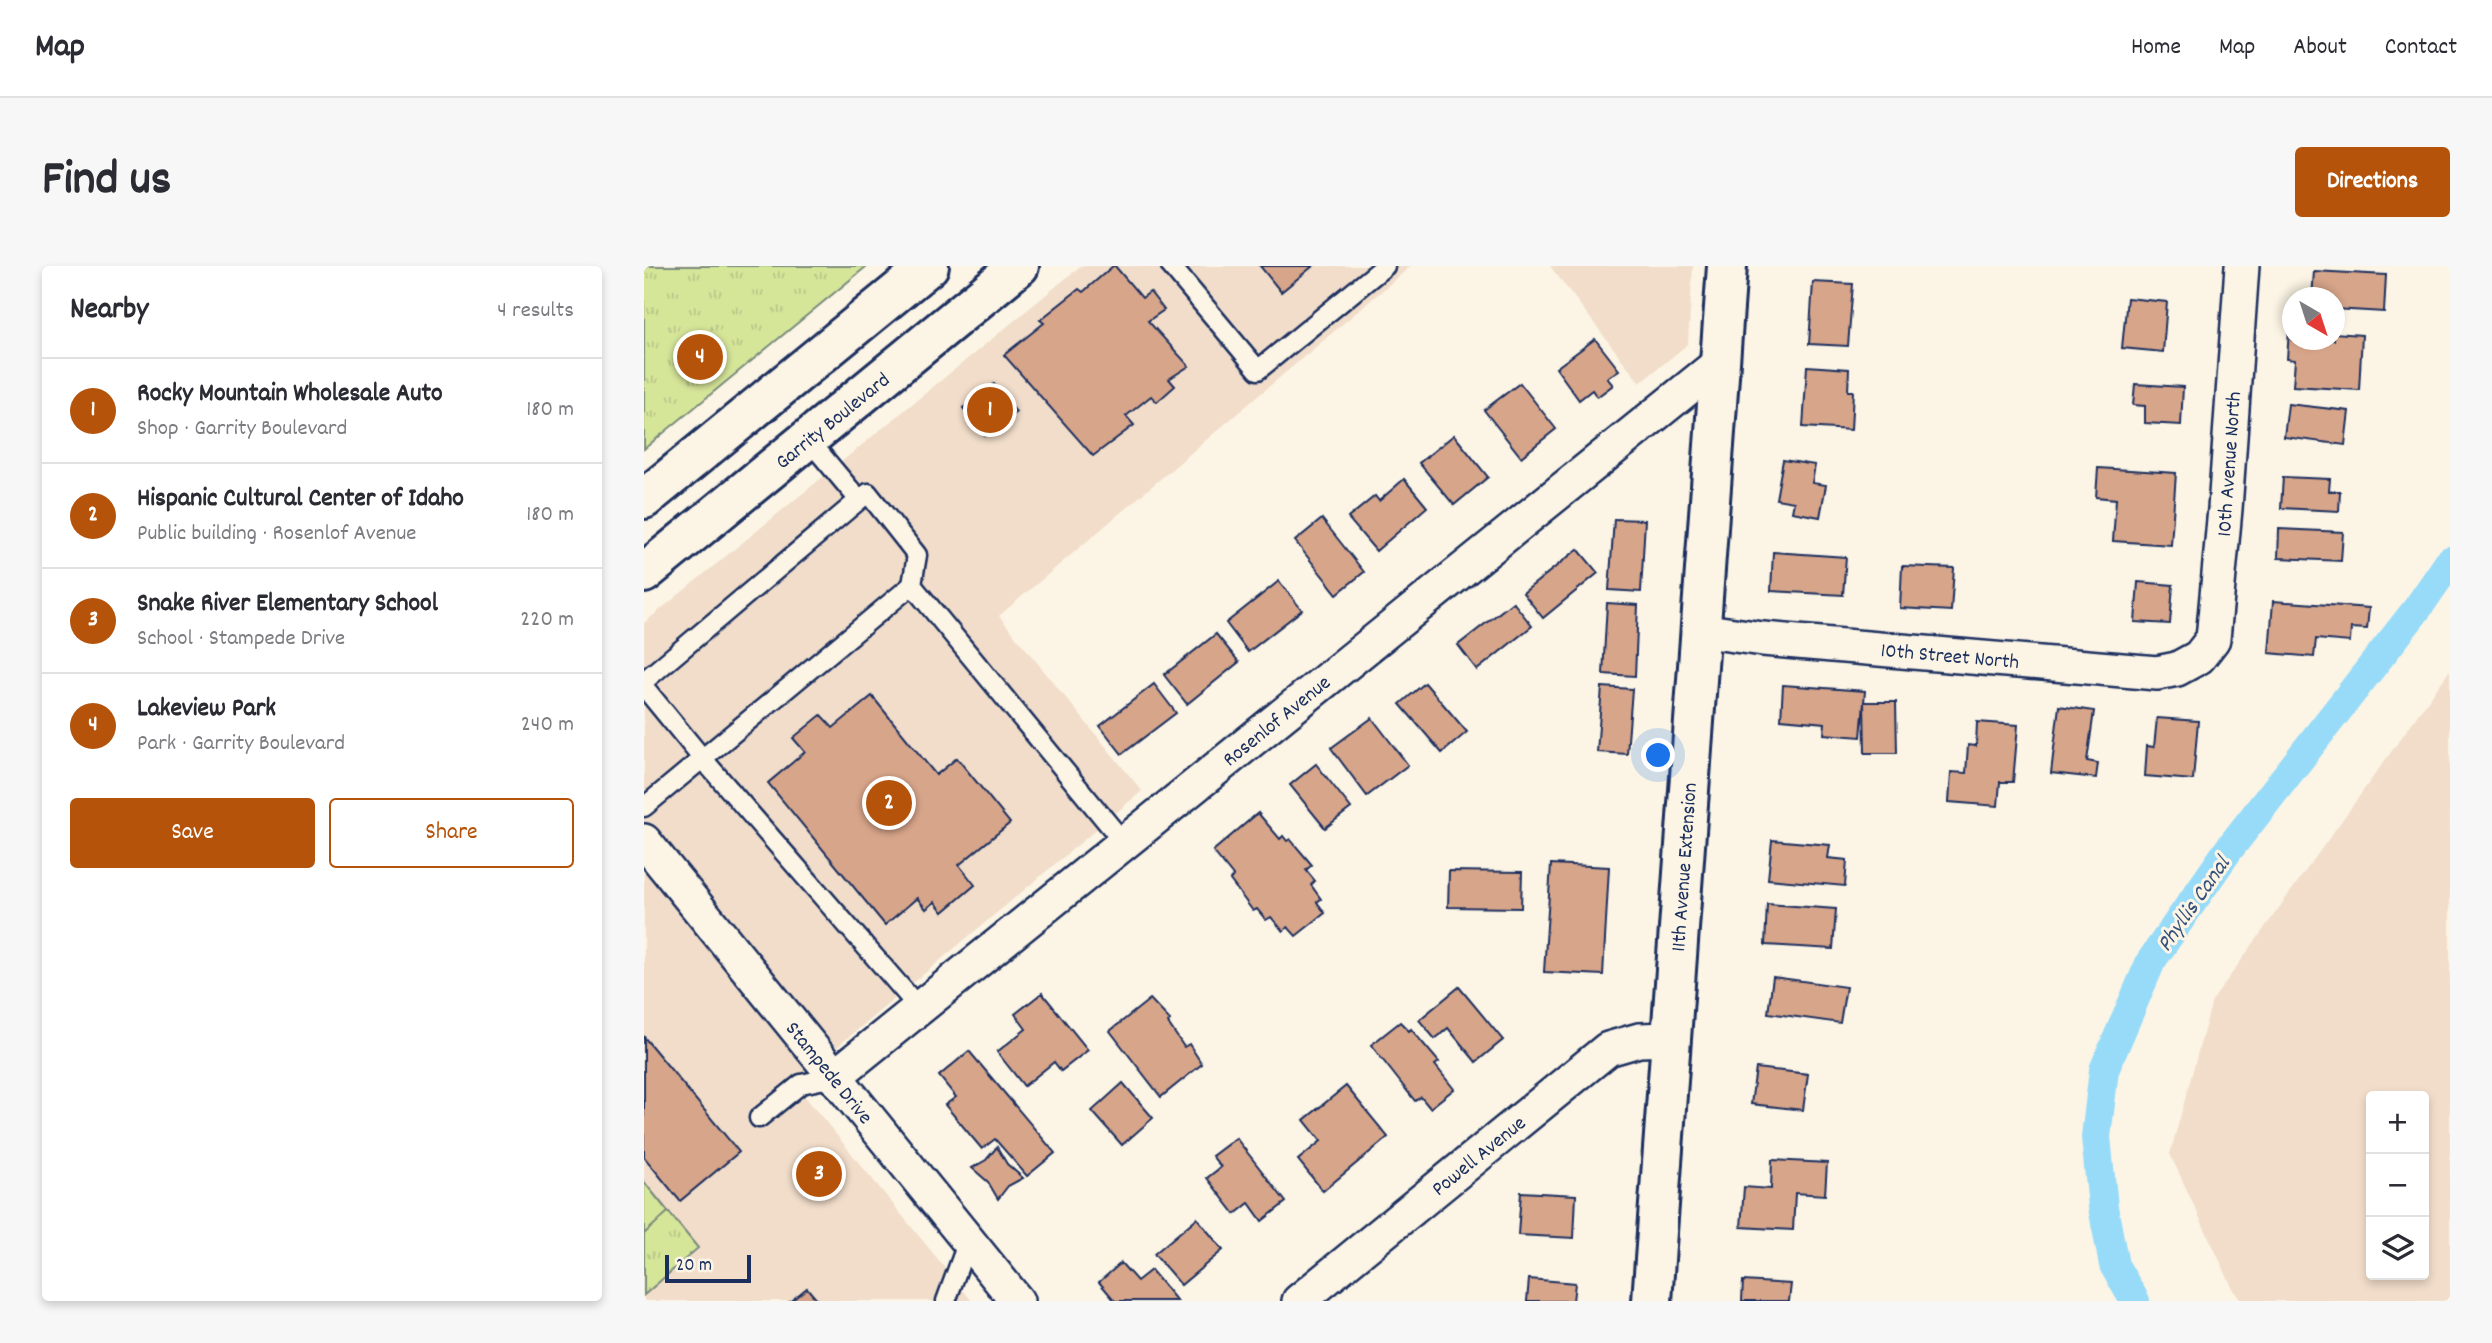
<!DOCTYPE html>
<html lang="en">
<head>
<meta charset="utf-8">
<style>
	body { margin:0; font-family:Dekko,sans-serif; background:#f7f7f7; color:#2b2b33 }
	.controls { position:absolute; right:21px; bottom:21px; display:grid; overflow:hidden; border-radius:7px; box-shadow:0 4px 10px #0003 }
	.controls button { width:63px; height:63px; display:grid; place-items:center; padding:0; border:0; border-bottom:2px solid #e1e1e2; background:#fff; color:#2b2b33; font:35px sans-serif }
	.compass { position:absolute; left:1638px; top:21px; width:63px; height:63px; border-radius:50%; background:#fff; box-shadow:0 4px 10px #0003; rotate:141deg }
	.scale { position:absolute; left:21px; bottom:18px; width:86px; box-sizing:border-box; padding-left:7px; border:4px solid #1b2f5e; border-top:0; font-size:19px; line-height:24px; white-space:nowrap; color:#1b2f5e; -webkit-text-stroke:5px #fcf5e5; paint-order:stroke }
	.you { position:absolute; left:1015px; top:490px; width:24px; height:24px; margin:-18px; border:5px solid #fff; border-radius:50%; background:#1a73e8; box-shadow:0 0 0 10px #1a73e833 }
	.badge { display:grid; place-items:center; width:46px; height:46px; border-radius:50%; background:#b45309; color:#fff; font-size:23px; font-weight:700 }
	.pin { position:absolute; translate:-50% -50%; border:4px solid #fff; box-shadow:0 2px 7px #0006 }
	.list { margin:0; padding:0; list-style:none }
	h2 { display:flex; justify-content:space-between; align-items:center; height:91px; margin:0; padding:0 28px; font-size:30px }
	h2 small { font-size:23px; font-weight:400; color:#7c7c81 }
	.list li { display:grid; grid-template-columns:46px 1fr auto; gap:21px; align-items:center; box-sizing:border-box; height:105px; padding:0 28px; border-top:2px solid #e1e1e2 }
	.list b { display:block; font-size:26px; white-space:nowrap }
	.list p { margin:0; font-size:23px; white-space:nowrap; color:#7c7c81 }
	.list em { font-size:23px; font-style:normal; color:#7c7c81 }
	.actions { display:flex; gap:14px; padding:21px 28px }
	.actions a { flex:1; padding:16px 0; border:2px solid #b45309; border-radius:7px; text-align:center; font-size:24px; color:#b45309 }
	.actions .main { background:#b45309; color:#fff }
	.icon { flex:none; width:38px; height:38px; fill:none; stroke:currentColor; stroke-width:2; stroke-linecap:round; stroke-linejoin:round }
	.map { position:relative; flex:none; width:1806px; height:1035px; overflow:hidden; border-radius:7px }
	header { display:flex; align-items:center; gap:42px; box-sizing:border-box; height:98px; padding:0 35px; background:#fff; border-bottom:2px solid #e1e1e2 }
	header strong { font-size:33px }
	nav { display:flex; gap:38px; margin-inline-start:auto; font-size:24px }
	.intro { display:flex; align-items:center; justify-content:space-between; box-sizing:border-box; height:168px; padding:0 42px }
	h1 { margin:0; font-size:49px }
	.button { padding:18px 32px; border-radius:7px; background:#b45309; color:#fff; font-size:24px; font-weight:700 }
	main { display:flex; gap:42px; padding:0 42px }
	aside { flex:1; background:#fff; border-radius:7px; box-shadow:0 4px 10px #0003 }
	.map>svg:first-child { display:block }
	.built { fill:#f1ddca; fill-rule:evenodd }
	.park { fill:url(#park-tufts); stroke:#788a7c; stroke-width:2 }
	.pitch { fill:#d6e699; stroke:#788a7c; stroke-width:2 }
	.lines { fill:none; stroke-linecap:round; stroke-linejoin:round }
	.canal { stroke:#97dbf9; stroke-width:30 }
	.building { fill:#d7a58a; stroke:#1b2f5e; stroke-width:2 }
	.service-casing { stroke:#1b2f5e; stroke-width:23 }
	.minor-casing { stroke:#1b2f5e; stroke-width:38 }
	.tertiary-casing { stroke:#1b2f5e; stroke-width:44 }
	.primary-casing { stroke:#1b2f5e; stroke-width:44 }
	.service { stroke:#fcf5e5; stroke-width:18 }
	.minor { stroke:#fcf5e5; stroke-width:33 }
	.tertiary { stroke:#fcf5e5; stroke-width:38 }
	.primary { stroke:#fcf5e5; stroke-width:38 }
	.labels { text-anchor:middle; stroke-width:6; stroke-linejoin:round; paint-order:stroke }
	.street-label { font-size:21px; fill:#1b2f5e; stroke:#fcf5e5 }
	.water-label { font-size:23px; font-style:italic; fill:#34517d; stroke:#fcf5e5 }
</style>
</head>
<body>
<header>
<strong>Map</strong>
<nav><a>Home</a><a>Map</a><a>About</a><a>Contact</a></nav>
</header>
<div class="intro"><h1>Find us</h1><a class="button">Directions</a></div>
<main>
<aside>
<h2>Nearby<small>4 results</small></h2>
<ul class="list">
<li><span class="badge">1</span><div><b>Rocky Mountain Wholesale Auto</b><p>Shop · Garrity Boulevard</p></div><em>180 m</em></li>
<li><span class="badge">2</span><div><b>Hispanic Cultural Center of Idaho</b><p>Public building · Rosenlof Avenue</p></div><em>180 m</em></li>
<li><span class="badge">3</span><div><b>Snake River Elementary School</b><p>School · Stampede Drive</p></div><em>220 m</em></li>
<li><span class="badge">4</span><div><b>Lakeview Park</b><p>Park · Garrity Boulevard</p></div><em>240 m</em></li>
</ul>
<div class="actions"><a class="main">Save</a><a>Share</a></div>
</aside>
<div class="map">
<svg width="1806" height="1035" viewBox="0 0 1806 1035">
	<defs>
		<pattern id="park-tufts" width="24" height="20" patternUnits="userSpaceOnUse" patternTransform="scale(1.75)"><rect width="24" height="20" fill="#d6e699"/><path d="M3 7l-1-3M5 7V3M7 7l1-3M15 17l-1-3M17 17v-4M19 17l1-3" fill="none" stroke="#b7c686"/></pattern>
	</defs>
	<rect width="100%" height="100%" fill="#fcf5e5"/>
	<filter id="ink" filterUnits="userSpaceOnUse"><feTurbulence type="fractalNoise" baseFrequency=".0143" numOctaves="2"/><feDisplacementMap in="SourceGraphic" scale="14" xChannelSelector="R" yChannelSelector="G"/><feConvolveMatrix kernelMatrix="1 2 1 2 8 2 1 2 1" color-interpolation-filters="sRGB"/></filter>
	<g filter="url(#ink)">
		<g class="built">
			<path d="M437,0h330l-412,350 143,175 -348,292 178,218h-328v-6l54,-47 -54,-66v-559z"/>
			<path d="M906,0h143l-5,78 -48,39z"/>
			<path d="M1806,404v631h-209l-7,-10 -64,-137 42,-153zM1727,830h53v179h-53z"/>
		</g>
		<g class="park">
			<path d="M0,0h223l-223,183z"/>
			<path d="M0,916l54,66 -54,47z"/>
		</g>
		<path class="pitch" d="M0,916l24,30 -24,22z"/>
		<g class="lines">
			<path class="canal" d="M1491,1035l-21,-36 -11,-58 -7,-70 8,-67 47,-109 78,-112 188,-240 33,-48"/>
		</g>
		<g class="building">
			<path d="M469,0h2l27,32 8,-6 14,18 -16,11 41,45 -20,13 6,7 -18,16 -6,-6 -25,20 8,9 -41,31 -89,-101 40,-32 -4,-3 39,-31 4,3z"/>
			<path d="M616,0h53l-32,26z"/>
			<path d="M1670,5l72,4 -2,37 -50,-3v-11h-22z"/>
			<path d="M1169,16l40,2 -5,62 -39,-2z"/>
			<path d="M1483,32l40,4 -4,50 -41,-4z"/>
			<path d="M1645,64l3,1v9h42v-7l28,2 -3,55 -66,-4 2,-26 -8,-1z"/>
			<path d="M951,73l24,31 -12,8 6,7 -16,12 -5,-7 -13,10 -23,-32z"/>
			<path d="M1163,100l42,3 -1,22h5l-2,39 -48,-3z"/>
			<path d="M876,117l36,46 -35,28 -37,-47z"/>
			<path d="M350,118l22,28 -31,24 -22,-28z"/>
			<path d="M1491,118l48,3 -2,38 -36,-2v-17l-12,-1z"/>
			<path d="M1644,138l61,7 -4,34 -61,-8z"/>
			<path d="M810,169l34,42 -34,28 -35,-42z"/>
			<path d="M1139,194l32,5 -3,18 14,2 -6,32 -28,-5 2,-10 -18,-3z"/>
			<path d="M1454,202l78,5 -5,72 -58,-4 3,-42 -20,-2z"/>
			<path d="M1639,211l47,2 -1,12h11l-1,20 -58,-3z"/>
			<path d="M760,213l23,28 -51,44 -28,-33 27,-22 4,5z"/>
			<path d="M678,253l42,53 -27,22 -42,-53z"/>
			<path d="M970,253l31,1 -4,72 -32,-2z"/>
			<path d="M1635,263l64,3 -2,29 -63,-3z"/>
			<path d="M934,283l20,24 -55,45 -20,-25z"/>
			<path d="M1129,286l73,5 -3,38 -72,-4z"/>
			<path d="M1258,300l52,2 -3,43 -51,-3z"/>
			<path d="M635,315l23,29 -54,42 -22,-29z"/>
			<path d="M1494,316l35,3 -3,39 -35,-2z"/>
			<path d="M1629,335l96,7 -2,21 -16,-1 -1,14 -34,-3 -2,18 -45,-4z"/>
			<path d="M869,336l19,24 -55,44 -19,-25z"/>
			<path d="M963,337l31,2 -3,71 -32,-2z"/>
			<path d="M572,368l23,28 -52,42 -23,-29z"/>
			<path d="M781,417l42,49 -25,21 -42,-49z"/>
			<path d="M510,418l22,29 -54,41 -22,-28z"/>
			<path d="M1139,419l82,6 -4,46 -37,-3 1,-11 -44,-4z"/>
			<path d="M958,421l30,2 -5,65 -30,-2z"/>
			<path d="M228,430l64,79 21,-17 53,65 -51,42 16,20 -32,27 -8,-10 -9,7 -9,-11 -32,27 -117,-142 37,-31 -12,-14 28,-23 12,13z"/>
			<path d="M1220,436h32l1,51h-32z"/>
			<path d="M1415,440l35,5 -7,50 11,2 -2,15 -45,-5z"/>
			<path d="M728,452l36,47 -41,31 -36,-48z"/>
			<path d="M1513,452l41,3 -5,59 -48,-4 2,-30 7,1z"/>
			<path d="M1333,456l41,3 -5,57h-13l-2,24 -49,-4 2,-30 15,1 2,-28 8,1z"/>
			<path d="M672,498l35,44 -26,20 -35,-43z"/>
			<path d="M614,547l22,26 3,-3 4,5 3,-2 22,26 -6,5 9,11 -4,4 10,14 -4,3 8,11 -29,23 -8,-9 -5,4 -12,-14 -5,3 -9,-11 -4,2 -23,-31 3,-4 -20,-25z"/>
			<path d="M1128,574l58,5 -2,13 19,2 -2,26 -77,-7z"/>
			<path d="M907,598l58,3 -6,108 -59,-3z"/>
			<path d="M805,605l73,1 -1,36 -73,-1z"/>
			<path d="M1123,638l69,5 -3,40 -68,-4z"/>
			<path d="M1129,711l73,10 -6,36 -72,-10z"/>
			<path d="M815,721l44,53 -27,22 -28,-34 -13,11 -16,-19z"/>
			<path d="M398,727l46,57 -27,21 -7,-9 -30,24 -27,-34 29,-23 -11,-15z"/>
			<path d="M506,733l20,21 -2,3 16,24 5,-3 13,20 -41,33 -51,-66z"/>
			<path d="M756,756l9,9 2,-2 28,33 -4,3 19,24 -24,19 -9,-11 -6,4 -44,-56z"/>
			<path d="M0,771l95,115 -59,49 -36,-44z"/>
			<path d="M325,785l86,102 -28,23 -32,-37 -13,10 -37,-44 11,-8 -17,-21z"/>
			<path d="M1112,802l52,6 -5,36 -52,-6z"/>
			<path d="M479,817l30,35 -31,27 -30,-34z"/>
			<path d="M702,820l42,51 -65,54 -25,-31 23,-19 -17,-21z"/>
			<path d="M592,872l50,64 -24,19 -13,-18 -14,11 -28,-36 14,-11 -9,-11z"/>
			<path d="M353,881l10,17 16,14 -15,8 -10,13 -10,-17 -16,-14 14,-8z"/>
			<path d="M1128,894l55,3 -2,32 -30,-2 -2,37 -52,-3 3,-40 27,2z"/>
			<path d="M877,926l55,3 -2,43 -56,-3z"/>
			<path d="M553,952l26,32 -42,35 -27,-31z"/>
			<path d="M477,997l16,18 14,-11 26,31h-62l-16,-19z"/>
			<path d="M885,1013l46,4 -2,18h-46z"/>
			<path d="M1099,1015l48,3 -2,17h-47z"/>
			<path d="M163,1022l11,13h-27z"/>
		</g>
		<g class="lines">
			<g class="service-casing">
				<g id="service">
					<path d="M527,0l87,104 127,-104"/>
					<path d="M164,173l51,61 9,-7 49,62 -5,30 212,258"/>
					<path d="M0,415l215,-181"/>
					<path d="M0,421l58,71 217,250"/>
					<path d="M0,541l268,-222"/>
					<path d="M115,852l42,-34 33,-7"/>
					<path d="M302,1035l22,-60"/>
				</g>
			</g>
			<g class="minor-casing">
				<g id="minor">
					<path d="M1055,364l64,9 394,34 20,-4 22,-12 14,-18 12,-130 17,-243"/>
					<path d="M0,575l373,460"/>
					<path d="M190,811l884,-713"/>
					<path d="M655,1035l309,-252 31,-9 32,-1"/>
				</g>
			</g>
			<g class="tertiary-casing">
				<path id="tertiary" d="M1008,1035l75,-1035"/>
			</g>
			<g class="primary-casing">
				<g id="primary">
					<path d="M0,233l285,-233"/>
					<path d="M0,307l375,-307"/>
				</g>
			</g>
			<use href="#service" class="service"/>
			<use href="#minor" class="minor"/>
			<use href="#tertiary" class="tertiary"/>
			<use href="#primary" class="primary"/>
		</g>
	</g>
	<g class="labels">
		<g class="street-label">
			<text transform="translate(188 154) rotate(-39)" y="7">Garrity Boulevard</text>
			<text transform="translate(1584 198) rotate(-86)" y="7">10th Avenue North</text>
			<text transform="translate(1306 389) rotate(5)" y="7">10th Street North</text>
			<text transform="translate(632 454) rotate(-39)" y="7">Rosenlof Avenue</text>
			<text transform="translate(1039 601) rotate(-86)" y="7">11th Avenue Extension</text>
			<text transform="translate(186 806) rotate(51)" y="7">Stampede Drive</text>
			<text transform="translate(834 889) rotate(-39)" y="7">Powell Avenue</text>
		</g>
		<g class="water-label">
			<text transform="translate(1548 637) rotate(-55)" y="8">Phyllis Canal</text>
		</g>
	</g>
</svg>
<div class="controls">
<button>+</button>
<button>−</button>
<button><svg class="icon" aria-label="layers" viewBox="0 0 24 24"><path d="M12 4l9 5-9 5-9-5zM3 14l9 5 9-5"/></svg></button>
</div>
<svg class="compass" viewBox="-18 -18 36 36"><path d="M0-13l5 13h-10z" fill="#e53935"/><path d="M0 13l5-13h-10z" fill="#7c7c81"/></svg>
<div class="scale">20 m</div>
<div class="you"></div>
<div class="pin badge" style="left:346px;top:144px">1</div>
<div class="pin badge" style="left:245px;top:537px">2</div>
<div class="pin badge" style="left:175px;top:908px">3</div>
<div class="pin badge" style="left:56px;top:91px">4</div>
</div>
</main>
</body>
</html>
